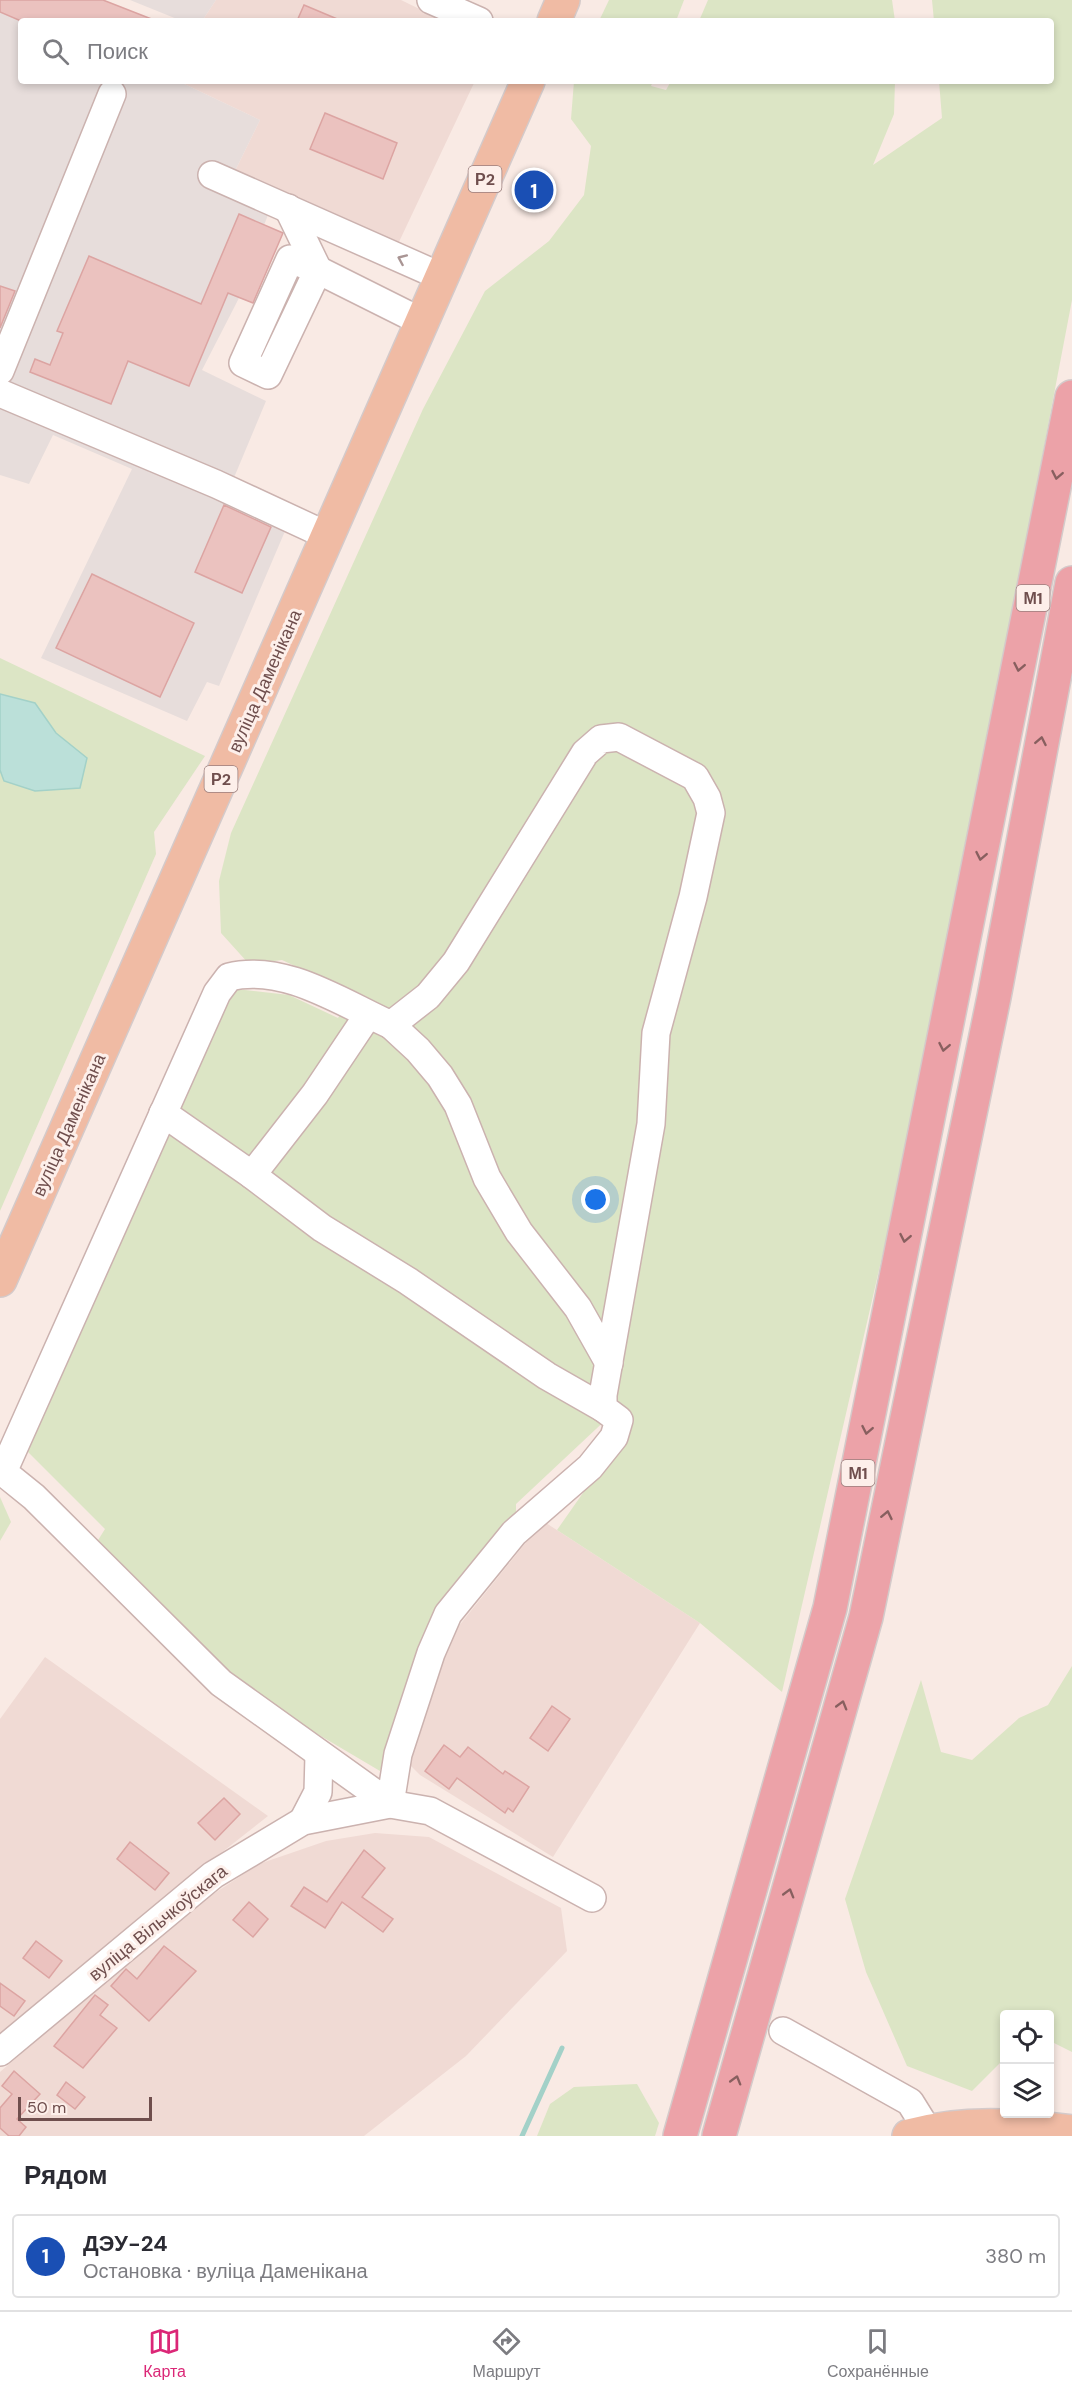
<!DOCTYPE html>
<html lang="ru">
<head>
<meta charset="utf-8">
<style>
	body { margin:0; font-family:"DM Sans",sans-serif; background:#f2f2f3; color:#2b2b33 }
	.controls { position:absolute; right:18px; bottom:18px; display:grid; overflow:hidden; border-radius:6px; box-shadow:0 3px 9px #0003 }
	.controls button { width:54px; height:54px; display:grid; place-items:center; padding:0; border:0; border-bottom:2px solid #e1e1e2; background:#fff; color:#2b2b33; font:30px sans-serif }
	.scale { position:absolute; left:18px; bottom:15px; width:134px; box-sizing:border-box; padding-left:6px; border:3px solid #6f4e4d; border-top:0; font-size:16px; line-height:21px; white-space:nowrap; color:#6f4e4d; -webkit-text-stroke:4px #fdefea; paint-order:stroke }
	.you { position:absolute; left:596px; top:1200px; width:21px; height:21px; margin:-15px; border:4px solid #fff; border-radius:50%; background:#1a73e8; box-shadow:0 0 0 9px #1a73e833 }
	.badge { display:grid; place-items:center; width:39px; height:39px; border-radius:50%; background:#db2777; color:#fff; font-size:20px; font-weight:700 }
	.pin { position:absolute; translate:-50% -50%; border:3px solid #fff; box-shadow:0 2px 6px #0006 }
	.list { margin:0; padding:0; list-style:none }
	h2 { display:flex; justify-content:space-between; align-items:center; height:78px; margin:0; padding:0 24px; font-size:26px }
	h2 small { font-size:20px; font-weight:400; color:#7c7c81 }
	.list li { display:grid; grid-template-columns:39px 1fr auto; gap:18px; align-items:center; box-sizing:border-box; height:84px; margin:0 12px 12px; padding:0 12px; border:2px solid #e1e1e2; border-radius:6px }
	.list b { display:block; font-size:22px; white-space:nowrap }
	.list p { margin:0; font-size:20px; white-space:nowrap; color:#7c7c81 }
	.list em { font-size:20px; font-style:normal; color:#7c7c81 }
	.icon { flex:none; width:33px; height:33px; fill:none; stroke:currentColor; stroke-width:2; stroke-linecap:round; stroke-linejoin:round }
	.map { position:relative; flex:none; width:1072px; height:2136px; overflow:hidden }
	.search { position:absolute; background:#fff; box-shadow:0 3px 9px #0003; left:18px; right:18px; top:18px; height:66px; display:flex; align-items:center; gap:15px; box-sizing:border-box; padding:0 21px; border-radius:6px; color:#7c7c81; font-size:22px }
	.sheet { height:174px; background:#fff }
	nav { display:flex; justify-content:space-around; align-items:center; box-sizing:border-box; height:84px; border-top:2px solid #e1e1e2; background:#fff; font-size:16px; color:#7c7c81 }
	nav a { display:grid; justify-items:center; gap:3px }
	nav .on { color:#db2777 }
	.map>svg:first-child { display:block }
	.residential { fill:#f0dad4 }
	.industrial { fill:#e7dddb }
	.green { fill:#dce5c5 }
	.water { fill:#bbe0d9; stroke:#a3d1c8; stroke-width:1.5 }
	.lines { fill:none; stroke-linecap:round; stroke-linejoin:round }
	.stream { stroke:#a3d1c8; stroke-width:5 }
	.building { fill:#ebc2bf; stroke:#dca4a2; stroke-width:1.5 }
	.minor-casing { stroke:#cbb2af; stroke-width:30 }
	.major-casing { stroke:#d4caca; stroke-width:36 }
	.highway-casing { stroke:#d4caca; stroke-width:36 }
	.minor { stroke:#fff; stroke-width:27 }
	.major { stroke:#f0bba4; stroke-width:33 }
	.highway { stroke:#eca2a8; stroke-width:33 }
	.oneway { stroke:#a99594 }
	.oneway2 { stroke:#885f5f }
	.labels { text-anchor:middle; stroke-width:6; stroke-linejoin:round; paint-order:stroke }
	.shield { fill:#fdefea; stroke:#9a7e7c; stroke-width:1.5 }
	.shield-label { font-size:16px; font-weight:bold; fill:#6f4e4d }
	.street-label { font-size:18px; fill:#6f4e4d; stroke:#fdefea }
</style>
</head>
<body>
<div class="map">
<svg width="1072" height="2136" viewBox="0 0 1072 2136">
	<rect width="100%" height="100%" fill="#f9eae4"/>
	<g class="residential">
		<path d="M216,0h185l43,21h-242z"/>
		<path d="M178,81h297l-77,163 -164,-71 26,-53z"/>
		<path d="M543,1521l157,102 -147,234 -133,-82 -9,-9v-24l39,-105z"/>
		<path d="M45,1657l223,159 -89,70 -179,155v-322z"/>
		<path d="M375,1833l54,4 132,71 6,43 -101,105 -102,80h-364v-64l118,-103 80,-65 61,-40 67,-23z"/>
	</g>
	<g class="industrial">
		<path d="M0,0h103l53,21h-135v60h157l82,39 -26,53 44,17 -14,35 19,8 -30,70 -14,-5 -37,72 64,31 -33,79 61,30 -75,176 -12,-4 -20,39 -146,-63 91,-189 -79,-34 -24,49 -29,-9z"/>
		<path d="M130,0h86l-14,21h-20z"/>
	</g>
	<g class="green">
		<path d="M609,0h75l-8,21h-77z"/>
		<path d="M708,0h184l3,21h-196z"/>
		<path d="M932,0h140v300l-147,770 -143,622 -82,-69 -143,-93 75,-107 -20,-9 -96,90v13l-95,130 -41,124 -154,-91 -131,-135 10,-16 -84,-84 206,-457 62,7 49,23 15,-25 -71,-33 -33,4 -28,-31 -2,-52 12,-48 192,-424 62,-118 64,-50 35,-46 7,-49 -20,-27 3,-38h79l-2,5 15,4 5,-9h224l-1,33 -21,51 69,-47 -3,-37h112v-60h-117z"/>
		<path d="M0,658l205,98 -51,76 2,22 -156,357z"/>
		<path d="M0,1497l11,25 -11,19z"/>
		<path d="M1072,1666v386l-22,-11v-27h-46v45l-32,32 -65,-25 -41,-94 -21,-73 76,-219 20,72 31,8 47,-42 29,-13z"/>
		<path d="M637,2084l22,39 -4,13h-118l13,-32 24,-17z"/>
	</g>
	<path class="water" d="M0,694l35,9 21,30 31,25 -7,30 -45,3 -31,-10 -4,-11z"/>
	<g class="lines">
		<path class="stream" d="M522,2136l40,-88"/>
	</g>
	<g class="building">
		<path d="M0,0h103l51,20 -133,1 -21,-9z"/>
		<path d="M304,5l38,16h-45z"/>
		<path d="M325,113l72,30 -14,36 -73,-30z"/>
		<path d="M239,214l44,19 -30,70 -25,-10 -39,93 -61,-25 -17,43 -81,-32 5,-13 15,6 13,-32 -6,-2 32,-75 112,48z"/>
		<path d="M0,286l15,5 -15,37z"/>
		<path d="M224,505l47,22 -29,66 -47,-21z"/>
		<path d="M92,574l102,49 -34,74 -104,-49z"/>
		<path d="M552,1706l18,13 -22,32 -18,-13z"/>
		<path d="M444,1745l16,12 8,-10 35,27 2,-3 24,16 -16,25 -5,-4 -3,5 -48,-35 -8,11 -24,-18z"/>
		<path d="M224,1798l16,16 -25,26 -17,-17z"/>
		<path d="M130,1842l39,31 -14,17 -38,-31z"/>
		<path d="M364,1850l21,18 -23,29 31,22 -10,13 -41,-30 -17,26 -34,-22 13,-19 23,15z"/>
		<path d="M249,1902l19,17 -15,18 -20,-17z"/>
		<path d="M36,1941l26,20 -13,17 -26,-20z"/>
		<path d="M164,1946l32,25 -47,50 -38,-35 15,-17 11,10z"/>
		<path d="M0,1983l25,18 -11,15 -14,-10z"/>
		<path d="M95,1995l13,10 -8,10 17,13 -34,40 -29,-22z"/>
		<path d="M14,2071l26,23 -23,25 9,8 -7,9h-10l-9,-8v-20l12,-14 -10,-8z"/>
		<path d="M66,2082l19,15 -10,12 -18,-14z"/>
	</g>
	<g class="lines">
		<g class="minor-casing">
			<g id="minor">
				<path d="M431,0l48,21"/>
				<path d="M212,175l230,102"/>
				<path d="M288,208l30,62"/>
				<path d="M318,270l-28,-11 -47,104 25,12 50,-105 104,52"/>
				<path d="M0,371l112,-277"/>
				<path d="M0,393l216,91 112,52"/>
				<path d="M391,1025l27,25 22,26 18,29 29,73 32,54 59,76 31,55"/>
				<path d="M163,1113l89,62 63,-81 53,-79"/>
				<path d="M252,1175l70,53 86,53 139,95 56,32"/>
				<path d="M0,1470l3,2 31,25 187,186 169,121 8,-50 33,-101 17,-39 66,-81 76,-66 24,-30 5,-17 -16,-12v-13l48,-271 5,-91 37,-136 18,-84 -4,-15 -12,-21 -76,-40 -18,2 -16,14 -129,209 -28,34 -37,29c-49,-22 -107,-62 -162,-48l-12,16 -214,479"/>
				<path d="M303,1821l15,-29 1,-37"/>
				<path d="M783,2031l127,71 18,29"/>
				<path d="M0,2052l213,-177 90,-54 87,-17 40,7 162,87"/>
			</g>
		</g>
		<g class="major-casing">
			<g id="major">
				<path d="M554,21l9,-21"/>
				<path d="M0,1280l528,-1199"/>
				<path d="M909,2136c54,-15 108,-11 163,-4"/>
			</g>
		</g>
		<g class="highway-casing">
			<g id="highway">
				<path d="M680,2136l150,-528 242,-1211"/>
				<path d="M719,2136l147,-519 128,-620 78,-414"/>
			</g>
		</g>
		<use href="#minor" class="minor"/>
		<use href="#major" class="major"/>
		<use href="#highway" class="highway"/>
	</g>
	<defs><path id="oneway-chevron" d="M-2-3.5L2.5 0L-2 3.5" fill="none" stroke-width="1.6" stroke-linecap="round" stroke-linejoin="round" transform="scale(1.5)"/></defs>
	<use class="oneway" href="#oneway-chevron" transform="translate(402 259) rotate(-156)"/>
	<g class="oneway2">
		<use href="#oneway-chevron" transform="translate(1057 475) rotate(101)"/>
		<use href="#oneway-chevron" transform="translate(1019 667) rotate(101)"/>
		<use href="#oneway-chevron" transform="translate(1041 741) rotate(-79)"/>
		<use href="#oneway-chevron" transform="translate(981 856) rotate(101)"/>
		<use href="#oneway-chevron" transform="translate(944 1047) rotate(101)"/>
		<use href="#oneway-chevron" transform="translate(905 1238) rotate(101)"/>
		<use href="#oneway-chevron" transform="translate(867 1430) rotate(101)"/>
		<use href="#oneway-chevron" transform="translate(887 1515) rotate(-78)"/>
		<use href="#oneway-chevron" transform="translate(842 1705) rotate(-74)"/>
		<use href="#oneway-chevron" transform="translate(789 1893) rotate(-74)"/>
		<use href="#oneway-chevron" transform="translate(736 2080) rotate(-74)"/>
	</g>
	<g class="labels">
		<g class="shield">
			<rect x="468.5" y="166" width="33" height="26" rx="4.5"/>
			<rect x="1016.5" y="585" width="33" height="26" rx="4.5"/>
			<rect x="204.5" y="766" width="33" height="26" rx="4.5"/>
			<rect x="841.5" y="1460" width="33" height="26" rx="4.5"/>
		</g>
		<g class="shield-label">
			<text x="485" y="185">Р2</text>
			<text x="1033" y="604">М1</text>
			<text x="221" y="785">Р2</text>
			<text x="858" y="1479">М1</text>
		</g>
		<g class="street-label">
			<text transform="translate(265 681) rotate(-66)" y="6">вуліца Даменікана</text>
			<text transform="translate(69 1125) rotate(-66)" y="6">вуліца Даменікана</text>
			<text transform="translate(158 1923) rotate(-39)" y="6">вуліца Вільчкоўскага</text>
		</g>
	</g>
</svg>
<div class="controls">
<button><svg class="icon" aria-label="locate" viewBox="0 0 24 24"><circle cx="12" cy="12" r="6"/><path d="M12 2v4M12 18v4M2 12h4M18 12h4"/></svg></button>
<button><svg class="icon" aria-label="layers" viewBox="0 0 24 24"><path d="M12 4l9 5-9 5-9-5zM3 14l9 5 9-5"/></svg></button>
</div>
<div class="scale">50 m</div>
<div class="you"></div>
<div class="pin badge" style="left:534px;top:190px;background:#1a4fb4">1</div>
<div class="search"><svg class="icon" aria-label="search" viewBox="0 0 24 24"><circle cx="10" cy="10" r="6"/><path d="M15 15l6 6"/></svg>Поиск</div>
</div>
<section class="sheet">
<h2>Рядом<small></small></h2>
<ul class="list">
<li><span class="badge" style="background:#1a4fb4">1</span><div><b>ДЭУ-24</b><p>Остановка · вуліца Даменікана</p></div><em>380 m</em></li>
</ul>
</section>
<nav>
<a class="on"><svg class="icon" aria-label="map" viewBox="0 0 24 24"><path d="M3 6l6-2 6 2 6-2v14l-6 2-6-2-6 2zM9 4v14M15 6v14"/></svg>Карта</a>
<a><svg class="icon" aria-label="directions" viewBox="0 0 24 24"><path d="M12 3l9 9-9 9-9-9zM9 14v-3h6M13 9l2 2-2 2"/></svg>Маршрут</a>
<a><svg class="icon" aria-label="saved" viewBox="0 0 24 24"><path d="M7 4h10v16l-5-4-5 4z"/></svg>Сохранённые</a>
</nav>
</body>
</html>
